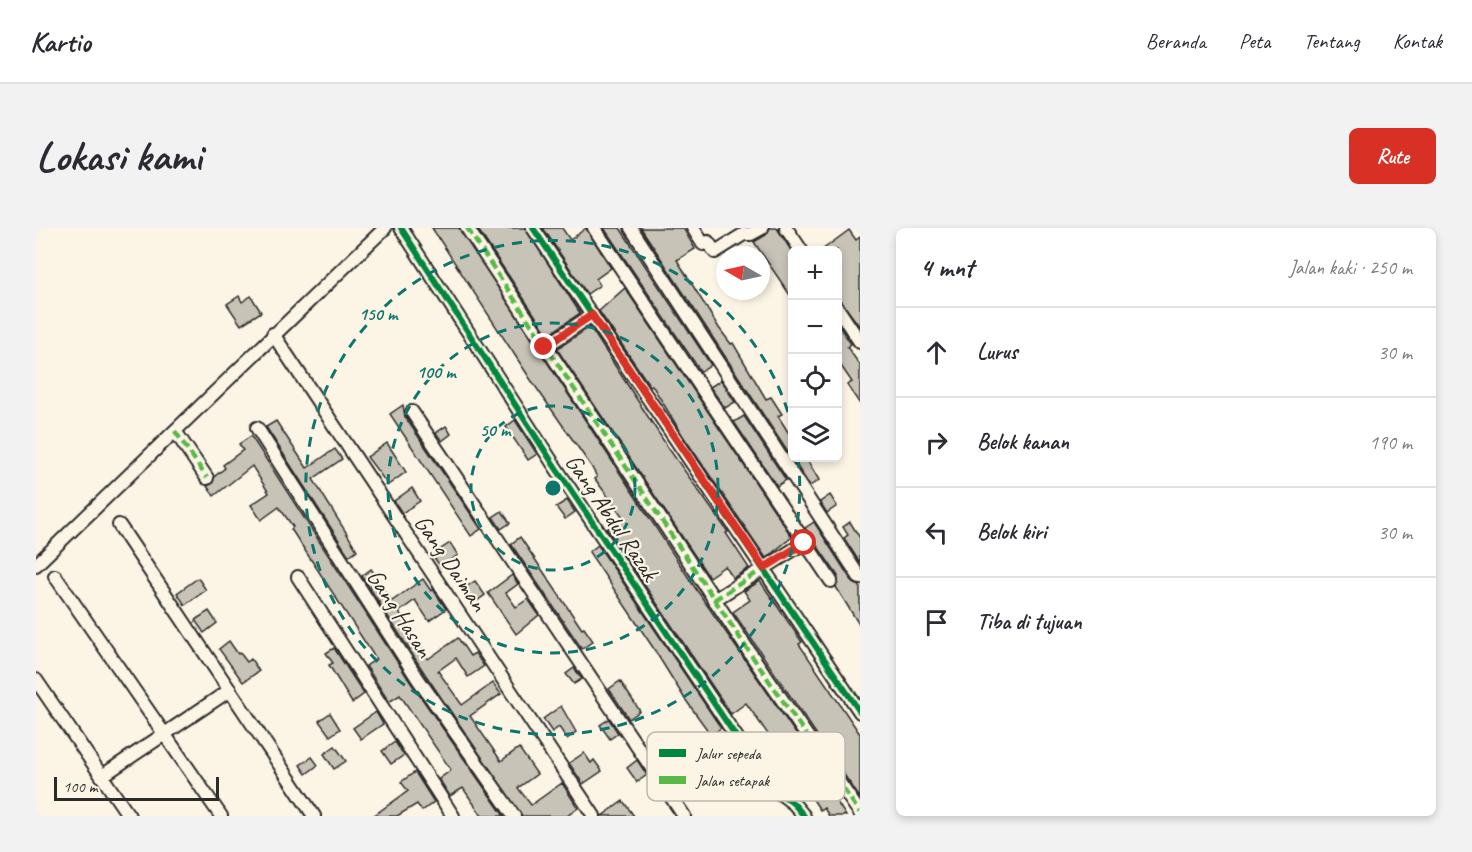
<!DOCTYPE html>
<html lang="id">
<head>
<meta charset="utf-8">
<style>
	body { margin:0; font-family:Caveat,sans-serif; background:#f2f2f3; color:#2b2b33 }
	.controls { position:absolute; right:18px; top:18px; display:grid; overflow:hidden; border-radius:9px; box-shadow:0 3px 9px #0003 }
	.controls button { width:54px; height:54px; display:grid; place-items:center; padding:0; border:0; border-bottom:2px solid #e1e1e2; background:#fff; color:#2b2b33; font:30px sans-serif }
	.compass { position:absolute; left:680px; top:18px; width:54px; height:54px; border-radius:50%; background:#fff; box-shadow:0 3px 9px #0003; rotate:279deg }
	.scale { position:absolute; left:18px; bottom:15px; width:165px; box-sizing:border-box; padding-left:6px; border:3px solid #2b2b2b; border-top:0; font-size:16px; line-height:21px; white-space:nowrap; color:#2b2b2b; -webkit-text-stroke:4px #fcf5e5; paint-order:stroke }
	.stop { position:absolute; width:18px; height:18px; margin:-14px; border:4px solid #d93025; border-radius:50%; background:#fff }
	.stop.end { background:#d93025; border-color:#fff; box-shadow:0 2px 6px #0008 }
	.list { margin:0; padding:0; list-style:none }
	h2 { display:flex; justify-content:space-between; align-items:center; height:78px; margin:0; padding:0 24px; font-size:26px }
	h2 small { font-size:20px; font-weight:400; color:#7c7c81 }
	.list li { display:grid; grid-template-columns:39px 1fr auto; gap:18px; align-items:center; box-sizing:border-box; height:90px; padding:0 24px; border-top:2px solid #e1e1e2 }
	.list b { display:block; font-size:22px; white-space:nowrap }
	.list em { font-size:20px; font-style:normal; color:#7c7c81 }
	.icon { flex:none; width:33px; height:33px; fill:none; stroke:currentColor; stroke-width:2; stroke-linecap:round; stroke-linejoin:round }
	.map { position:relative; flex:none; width:824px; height:588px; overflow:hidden; border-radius:9px }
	header { display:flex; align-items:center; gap:36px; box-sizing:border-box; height:84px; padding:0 30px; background:#fff; border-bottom:2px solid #e1e1e2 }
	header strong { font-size:28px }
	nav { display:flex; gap:33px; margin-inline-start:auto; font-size:21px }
	.intro { display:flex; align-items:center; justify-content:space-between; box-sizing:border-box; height:144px; padding:0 36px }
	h1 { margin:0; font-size:42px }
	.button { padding:15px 27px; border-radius:9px; background:#d93025; color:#fff; font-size:21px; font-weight:700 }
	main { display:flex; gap:36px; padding:0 36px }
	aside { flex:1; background:#fff; border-radius:9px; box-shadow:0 3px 9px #0003 }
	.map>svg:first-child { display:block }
	.building { fill:#c8c3b7; stroke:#2b2b2b; stroke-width:1.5 }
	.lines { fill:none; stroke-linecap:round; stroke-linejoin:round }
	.minor-casing { stroke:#2b2b2b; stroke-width:16 }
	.minor { stroke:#fcf5e5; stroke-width:12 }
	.quiet { stroke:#58b947; stroke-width:4.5; stroke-dasharray:9 4.5; stroke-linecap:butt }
	.cycleway-casing { stroke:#fcf5e5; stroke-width:10 }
	.cycleway { stroke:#00873e; stroke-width:6 }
	.route { stroke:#d93025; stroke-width:8 }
	.ring { fill:none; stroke:#0f766e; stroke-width:3; stroke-dasharray:10 8 }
	.labels { text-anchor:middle; stroke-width:4.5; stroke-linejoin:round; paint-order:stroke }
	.street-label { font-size:24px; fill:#2b2b2b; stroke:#fcf5e5 }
	.key { fill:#fcf5e5; stroke:#bdb8ad; stroke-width:1.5 }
	.key-label { font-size:16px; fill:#2b2b2b }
	.centre { fill:#0f766e; stroke:#fcf5e5; stroke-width:3 }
	.ring-label { font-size:18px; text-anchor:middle; font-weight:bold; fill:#0f766e; stroke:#fcf5e5; stroke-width:4.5; stroke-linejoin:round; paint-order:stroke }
</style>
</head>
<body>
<header>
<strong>Kartio</strong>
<nav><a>Beranda</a><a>Peta</a><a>Tentang</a><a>Kontak</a></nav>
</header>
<div class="intro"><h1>Lokasi kami</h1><a class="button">Rute</a></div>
<main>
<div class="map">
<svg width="824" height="588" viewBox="0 0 824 588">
	<rect width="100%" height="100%" fill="#fcf5e5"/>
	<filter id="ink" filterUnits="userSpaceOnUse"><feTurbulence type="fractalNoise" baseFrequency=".0167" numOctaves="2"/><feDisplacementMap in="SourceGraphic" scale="12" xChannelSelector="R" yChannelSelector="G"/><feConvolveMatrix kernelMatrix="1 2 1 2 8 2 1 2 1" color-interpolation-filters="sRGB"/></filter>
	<g filter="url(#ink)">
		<g class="building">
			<path d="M396,0h27l237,361 120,174 4,7 -3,1 29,45h-17l-5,-8 -4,2 -29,-44 -15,10 -9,-12 15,-10 -36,-51 -15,11 -124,-185 16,-12 -28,-38 2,-2 -6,-11 -60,-86z"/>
			<path d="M441,0h48l55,85 -32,22z"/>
			<path d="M507,0h19l8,12 16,-12 25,40 -15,11 4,6 -13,9z"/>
			<path d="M568,0h16l91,137 -10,7z"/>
			<path d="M605,0h42l12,21 -18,11 42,68 12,16 2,-1 33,56 5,-2 11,17 -4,2 12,19 2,-2v25h14l13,22 -9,6z"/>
			<path d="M734,0h7l15,24v46l-38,-56 12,-7z"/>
			<path d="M813,2l7,10 4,-3v90l-23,-31v-46h-15z"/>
			<path d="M589,60l167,249 -26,21 -83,-122 -31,-51 -2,1 -51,-75z"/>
			<path d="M203,68l3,6 9,-6 10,16 -20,13 -14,-21z"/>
			<path d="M801,95l14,21 -4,3 13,18v39l-13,-19 5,-3 -15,-22z"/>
			<path d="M554,99l77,119 61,86 -2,1 23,35 -16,10 -8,-12 -16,11 -152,-228z"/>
			<path d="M685,152l14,22 -10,6 -15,-21z"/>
			<path d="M367,177l2,12 76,112 -10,7 -81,-122z"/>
			<path d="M708,188l42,64 -9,6 -43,-64z"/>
			<path d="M479,192l22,34 -9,6 -22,-33z"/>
			<path d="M240,193l31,47 28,-19 7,10 -29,20 44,71 -8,6 -83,-129z"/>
			<path d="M410,198l5,8 -9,7 -6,-8z"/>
			<path d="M215,208l160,247 93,133h-22l-19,-28 -13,8 -11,-17 12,-9 -51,-75 -11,7 -23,-36 10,-7 -85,-130 2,-2 -14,-20 -18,13 -10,-15 18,-12 -17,-27 -38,30 -7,-10 5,-2 3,-8 10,-8 -2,-3 20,-15 -4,-6z"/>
			<path d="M351,215l19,29 -18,13 -21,-28z"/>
			<path d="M376,260l8,13 -18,12 -8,-12z"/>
			<path d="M794,267l7,11 -10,7 -7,-11z"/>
			<path d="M531,272l8,12 -10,7 -9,-12z"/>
			<path d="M466,283l8,12 -9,6 -8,-12z"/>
			<path d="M778,294l39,61 7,3v40l-24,-39 2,-11 -33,-48z"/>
			<path d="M814,294l10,16v25l-16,-25 4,-3 -5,-8z"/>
			<path d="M484,309l62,92 2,-1 9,13 -11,8 -71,-105z"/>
			<path d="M414,315l8,12 -17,12 -9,-12z"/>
			<path d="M562,317l123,183 -10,7 -26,-36 -33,-53 -63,-94z"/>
			<path d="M335,341l8,11 -2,1 15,20 31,-22 8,12 2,-2 13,20 -17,12 -14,-21 -16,12 29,47 30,-21 12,18 5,-3 9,13 -16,11 -12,-19 -18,13 24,34 31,-22 8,11 -31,22 31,45 18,-13 18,26 -19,14 13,17 31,-22 16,25 -11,8h-45l-97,-142 -63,-98z"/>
			<path d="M476,347l6,9 -12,9 10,14 12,-8 11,16 -23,19 -28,-41z"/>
			<path d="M162,350l8,12 -21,15 -8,-12z"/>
			<path d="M439,353l10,14 -12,9 -10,-15z"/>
			<path d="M724,353l42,61 -3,2 61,90v64l-127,-186 17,-12 -6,-9z"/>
			<path d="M173,383l8,12 -13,10 -9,-13z"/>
			<path d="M193,413l9,13 2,-1 7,9 4,-3 8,12 -16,11 -24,-33z"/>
			<path d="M298,420l30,46 -12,9 -23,-38 4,-2 -7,-10z"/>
			<path d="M538,440l8,11 -8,5 -8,-10z"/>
			<path d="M584,453l20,30 -11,8 -20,-30z"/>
			<path d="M525,478l15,26 -9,7 -8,-12 -7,5 -9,-13z"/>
			<path d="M340,484l7,12 -22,15 -8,-11z"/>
			<path d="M294,485l10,16 -10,7 -11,-15z"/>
			<path d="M573,491l9,14 -8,6 -10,-14z"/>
			<path d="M359,514l9,13 -13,9 -9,-13z"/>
			<path d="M299,518l11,15 -12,8 -10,-15z"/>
			<path d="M548,525l7,10 3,-3 8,11 -19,13 -14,-21z"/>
			<path d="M276,529l6,8 -12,9 -6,-9z"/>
			<path d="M601,532l10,15 -10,7 -10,-14z"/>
			<path d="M379,544l19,30 -12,9 -5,-7 -20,12h-24l35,-25 -7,-9z"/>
			<path d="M587,573l11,15h-32z"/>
		</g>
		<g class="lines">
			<g class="minor-casing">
				<g id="minor">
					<path d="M365,0l153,237 214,319 26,20 10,12"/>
					<path d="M431,0l285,428 108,157"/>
					<path d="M497,0l327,484"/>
					<path d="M558,0l237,353"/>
					<path d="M595,0l229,350"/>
					<path d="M657,0l10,16 5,-2 7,10 29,-18h7l11,-6"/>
					<path d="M750,0l15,22"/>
					<path d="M802,81l22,33"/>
					<path d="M237,106l321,482"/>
					<path d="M509,119l47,-32"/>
					<path d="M376,184l272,404"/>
					<path d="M221,200l161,251 96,137"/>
					<path d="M139,203l32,47"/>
					<path d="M83,297l195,291"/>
					<path d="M0,337l349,-337"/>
					<path d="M19,348l166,240"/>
					<path d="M262,349l155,239"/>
					<path d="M678,372l90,-57"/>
					<path d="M0,452l93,136"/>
					<path d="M66,548l128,-86"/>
				</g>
			</g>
			<use href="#minor" class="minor"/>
			<g class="quiet">
				<path d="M431,0l285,428 108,157"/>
				<path d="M509,119l47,-32"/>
				<path d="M139,203l32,47"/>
				<path d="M678,372l90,-57"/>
			</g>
			<g class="cycleway-casing">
				<g id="cycleway">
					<path d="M365,0l153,237 214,319 26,20 10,12"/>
					<path d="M497,0l327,484"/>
				</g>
			</g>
			<use href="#cycleway" class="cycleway"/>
		</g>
	</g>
	<g class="lines" filter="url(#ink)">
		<path class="route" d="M508,119l48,-32 172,253 40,-25"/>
	</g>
	<g class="ring">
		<circle cx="517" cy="260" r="82"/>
		<circle cx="517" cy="260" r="165"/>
		<path d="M762 230A247 247 0 1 1 756 198"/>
	</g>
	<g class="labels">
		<g class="street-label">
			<text transform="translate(576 289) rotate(56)" y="8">Gang Abdul Razak</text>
			<text transform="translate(415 335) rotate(56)" y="8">Gang Daiman</text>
			<text transform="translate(364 385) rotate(57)" y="8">Gang Hasan</text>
		</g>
	</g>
	<rect x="611" y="504" width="198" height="69" rx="9" class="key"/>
	<rect x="623" y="521" width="27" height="8" fill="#00873e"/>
	<rect x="623" y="548" width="27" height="8" fill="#58b947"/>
	<g class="key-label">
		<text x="660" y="531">Jalur sepeda</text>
		<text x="660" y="558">Jalan setapak</text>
	</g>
	<circle cx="517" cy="260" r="9" class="centre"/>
	<g class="ring-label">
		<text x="342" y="92">150 m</text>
		<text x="400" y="150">100 m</text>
		<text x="459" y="208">50 m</text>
	</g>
</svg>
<div class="controls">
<button>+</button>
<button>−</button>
<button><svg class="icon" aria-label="locate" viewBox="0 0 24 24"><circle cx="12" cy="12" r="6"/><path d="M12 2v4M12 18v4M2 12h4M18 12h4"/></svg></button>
<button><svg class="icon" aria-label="layers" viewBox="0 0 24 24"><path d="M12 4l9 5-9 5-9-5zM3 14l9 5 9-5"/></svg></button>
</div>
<svg class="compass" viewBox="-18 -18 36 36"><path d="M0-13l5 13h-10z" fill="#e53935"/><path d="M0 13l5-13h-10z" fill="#7c7c81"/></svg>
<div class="scale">100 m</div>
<div class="stop" style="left:768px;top:315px"></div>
<div class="stop end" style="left:508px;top:119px"></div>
</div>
<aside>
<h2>4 mnt<small>Jalan kaki · 250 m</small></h2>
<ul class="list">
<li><svg class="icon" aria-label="ahead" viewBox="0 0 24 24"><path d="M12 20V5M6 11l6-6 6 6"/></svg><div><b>Lurus</b></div><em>30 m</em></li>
<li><svg class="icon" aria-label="right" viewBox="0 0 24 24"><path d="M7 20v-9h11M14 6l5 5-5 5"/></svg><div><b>Belok kanan</b></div><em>190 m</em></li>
<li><svg class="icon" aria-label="left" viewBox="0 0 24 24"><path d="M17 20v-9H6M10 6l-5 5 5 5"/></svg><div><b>Belok kiri</b></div><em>30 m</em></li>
<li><svg class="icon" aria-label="arrive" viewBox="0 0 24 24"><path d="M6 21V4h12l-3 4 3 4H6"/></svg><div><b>Tiba di tujuan</b></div></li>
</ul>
</aside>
</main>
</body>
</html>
